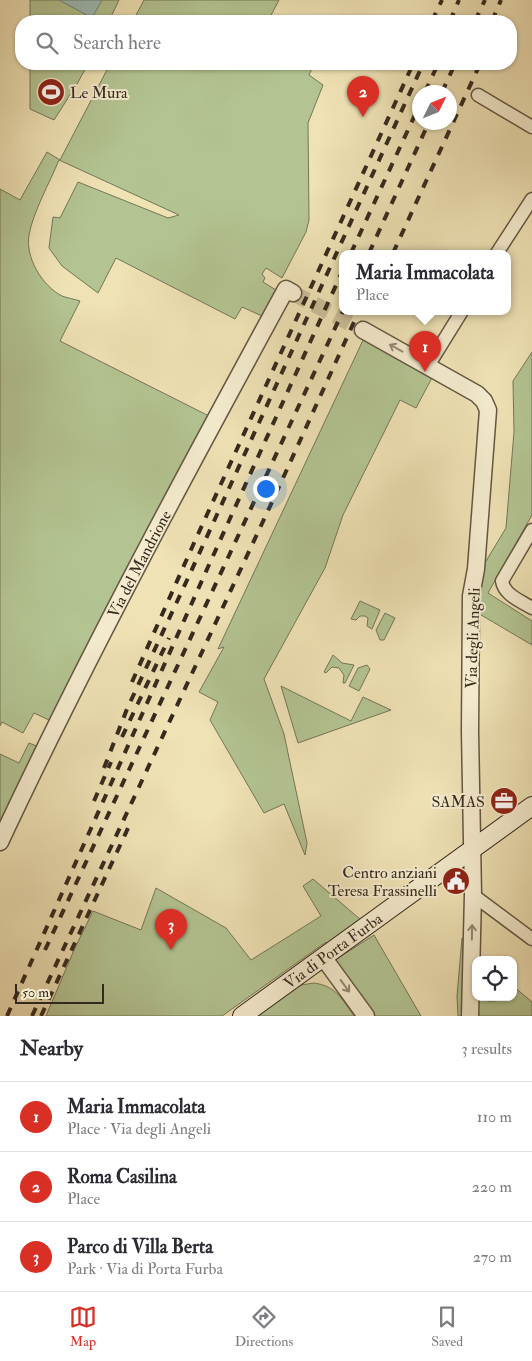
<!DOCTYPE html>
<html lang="en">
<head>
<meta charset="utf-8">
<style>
	body { margin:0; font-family:"IM FELL Double Pica",serif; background:#f7f7f7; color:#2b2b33 }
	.controls { position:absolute; right:15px; bottom:15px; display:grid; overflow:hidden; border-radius:10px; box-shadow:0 1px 4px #0004 }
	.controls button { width:45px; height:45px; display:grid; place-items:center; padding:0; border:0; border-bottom:1px solid #e1e1e2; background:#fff; color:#2b2b33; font:25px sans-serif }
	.compass { position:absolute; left:412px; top:85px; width:45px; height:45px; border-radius:50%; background:#fff; box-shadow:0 1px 4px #0004; rotate:47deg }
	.scale { position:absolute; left:15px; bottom:12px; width:89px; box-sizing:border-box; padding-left:5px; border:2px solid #35291d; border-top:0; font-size:14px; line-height:18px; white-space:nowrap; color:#35291d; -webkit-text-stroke:4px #f5eccf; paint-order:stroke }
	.you { position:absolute; left:265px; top:488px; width:18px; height:18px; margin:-12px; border:4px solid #fff; border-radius:50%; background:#1a73e8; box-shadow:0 0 0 8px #1a73e833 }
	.badge { display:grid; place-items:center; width:32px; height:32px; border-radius:50%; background:#d93025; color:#fff; font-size:16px; font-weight:700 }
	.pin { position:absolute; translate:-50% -41px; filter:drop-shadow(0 1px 2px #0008) }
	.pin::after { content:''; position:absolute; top:26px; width:18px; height:15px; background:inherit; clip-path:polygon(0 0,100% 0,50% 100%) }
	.popup { position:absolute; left:339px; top:250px; width:172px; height:65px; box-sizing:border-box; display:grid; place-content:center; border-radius:10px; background:#fff; filter:drop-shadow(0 1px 4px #0005); font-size:16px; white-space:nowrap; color:#7c7c81 }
	.popup b { font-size:19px; color:#2b2b33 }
	.popup::after { content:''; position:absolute; left:50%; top:100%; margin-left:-10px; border:10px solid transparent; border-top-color:#fff }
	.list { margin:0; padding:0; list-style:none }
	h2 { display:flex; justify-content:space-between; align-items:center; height:65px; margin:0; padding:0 20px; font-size:21px }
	h2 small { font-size:16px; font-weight:400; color:#7c7c81 }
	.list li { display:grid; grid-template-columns:32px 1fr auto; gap:15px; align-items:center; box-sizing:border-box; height:70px; padding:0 20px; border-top:1px solid #e1e1e2 }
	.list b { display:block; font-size:19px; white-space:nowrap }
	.list p { margin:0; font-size:16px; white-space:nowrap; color:#7c7c81 }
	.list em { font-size:16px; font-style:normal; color:#7c7c81 }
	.icon { flex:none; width:28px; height:28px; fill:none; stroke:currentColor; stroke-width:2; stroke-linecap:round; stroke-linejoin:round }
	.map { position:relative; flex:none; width:532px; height:1016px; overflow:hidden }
	.search { position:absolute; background:#fff; box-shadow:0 1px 4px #0004; left:15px; right:15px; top:15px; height:55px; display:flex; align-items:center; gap:12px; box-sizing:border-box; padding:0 18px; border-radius:20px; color:#7c7c81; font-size:19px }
	.sheet { height:275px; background:#fff }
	nav { display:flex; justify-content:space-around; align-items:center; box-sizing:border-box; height:70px; border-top:1px solid #e1e1e2; background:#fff; font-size:14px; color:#7c7c81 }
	nav a { display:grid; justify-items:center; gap:2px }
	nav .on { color:#d93025 }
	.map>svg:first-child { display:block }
	.green { fill:#b3c492; stroke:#747658 }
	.water { fill:#9dbcb7; stroke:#738179 }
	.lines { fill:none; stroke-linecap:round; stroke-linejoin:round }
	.tertiary-tunnel { stroke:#cabd97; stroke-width:16; stroke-dasharray:16 8; stroke-linecap:butt }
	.minor-casing { stroke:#645743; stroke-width:15 }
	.tertiary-casing { stroke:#645743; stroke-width:19 }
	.secondary-casing { stroke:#35291d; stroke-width:20 }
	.minor { stroke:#f5eccf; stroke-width:12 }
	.tertiary { stroke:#f5eccf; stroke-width:16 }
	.secondary { stroke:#f5eccf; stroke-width:18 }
	.rail { stroke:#35291d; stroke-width:4; stroke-dasharray:9 9; stroke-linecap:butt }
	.oneway { stroke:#958a76 }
	.labels { text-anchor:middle; stroke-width:4; stroke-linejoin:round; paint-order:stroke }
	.poi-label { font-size:16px; fill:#35291d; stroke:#f5eccf; text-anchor:end }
	.street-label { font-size:16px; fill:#35291d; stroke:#f5eccf }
</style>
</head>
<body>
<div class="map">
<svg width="532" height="1016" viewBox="0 0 532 1016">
	<rect width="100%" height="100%" fill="#efe2b5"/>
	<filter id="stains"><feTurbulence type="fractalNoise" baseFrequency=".004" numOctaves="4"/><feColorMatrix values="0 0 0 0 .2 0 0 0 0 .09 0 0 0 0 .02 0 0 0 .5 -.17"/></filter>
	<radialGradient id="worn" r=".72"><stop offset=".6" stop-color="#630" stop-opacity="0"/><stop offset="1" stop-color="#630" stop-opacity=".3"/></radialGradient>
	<g class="green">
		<path d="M30,0h89l-10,21h-79z"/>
		<path d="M144,0h135l-11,21h-135z"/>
		<path d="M30,64h58l-11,20 -23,36 -24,-11z"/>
		<path d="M110,64h204l-5,11 14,10 -15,38 1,97 -3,12 -24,46 -16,-10 -4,6 3,4 -2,4 13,8 -14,26 -20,-9 -7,12 -119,-61 -18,35 -36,-27 -13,-18 4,-31 7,1 18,-36 90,36 11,-3 -120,-55c-9,22 -26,52 -30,75 -4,22 13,51 33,61 5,2 12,3 18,5l-20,40 149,75 -158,305 -17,-8 -11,20 -21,-11 -2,4v-537l20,11 27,-48 13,8z"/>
		<path d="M365,336l69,38 -18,34 -16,-8 -57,115 -18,53 -61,111 20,55 23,109 -2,12 -21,-51 -20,9 -54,-93 8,-18 -19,-10 25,-45 -6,2z"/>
		<path d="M532,352v163l-44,78 44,28v24l-56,-33 7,-46 23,-38 8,-96 -1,-51z"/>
		<path d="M360,601l20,9 -8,19 -5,-3 1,-8 -3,-2h-5l-4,4 -5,-1z"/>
		<path d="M385,613l10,5 -11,22h-4l-4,-10z"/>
		<path d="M333,655l9,8 12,2 -9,18h-2l1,-8 -5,-7 -7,-1 -6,6 -2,-1z"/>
		<path d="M367,665l3,4 -11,22 -10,-5 9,-18z"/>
		<path d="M281,686l70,35 12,-24 28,13 -93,33z"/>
		<path d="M29,743l10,4 -39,83v-76l19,9z"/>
		<path d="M313,879l48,41 -32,25 -3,-3 -104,74h-176l28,-66 19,-39 48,19 15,-42 70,40 25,32 70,-44 -18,-30z"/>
		<path d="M374,935l47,81h-47l-39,-56z"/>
		<path d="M462,938l15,2 -1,57h11l1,4c10,1 16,-4 25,-4v-11l19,16v14h-74l-1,-20z"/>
		<path d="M314,983c22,3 28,16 40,33h-98l45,-31z"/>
	</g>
	<path class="water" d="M59,0h43l-10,18z"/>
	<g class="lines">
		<path class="tertiary-tunnel" d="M293,293l70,37"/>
		<g class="minor-casing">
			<g id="minor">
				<path d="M478,95l54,32"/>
				<path d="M497,253l35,-54"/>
				<path d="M428,366l34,-55"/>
				<path d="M532,530l-30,51c2,14 19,20 30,27"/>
				<path d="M473,895l59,44"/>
			</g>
		</g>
		<g class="tertiary-casing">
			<g id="tertiary">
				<path d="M363,330l114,64 7,7 4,9 -12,159 -5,27 -1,135 3,164 -3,121"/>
				<path id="s1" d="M0,842c88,-188 187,-371 286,-553l7,4"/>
				<path d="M323,957l43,59"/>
			</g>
		</g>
		<g class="secondary-casing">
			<g id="secondary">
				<path id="s2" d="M242,1016l290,-210"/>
			</g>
		</g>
		<use href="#minor" class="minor"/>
		<use href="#tertiary" class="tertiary"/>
		<use href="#secondary" class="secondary"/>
		<g class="rail">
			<path d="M432,21l10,-21"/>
			<path d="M450,21l9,-21"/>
			<path d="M475,21l10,-21"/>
			<path d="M492,21l9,-21"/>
			<path d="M425,92l13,-28"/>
			<path d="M442,92l13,-28"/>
			<path d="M351,253l69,-149"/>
			<path d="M369,253l60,-131"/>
			<path d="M393,253l87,-189"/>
			<path d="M132,682l62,-139 219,-479"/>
			<path d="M122,737l47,-99"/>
			<path d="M104,768l23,-59 61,-131 235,-514"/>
			<path d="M94,801l17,-39"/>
			<path d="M45,950l298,-639"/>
			<path d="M7,1016l201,-449 134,-295"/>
			<path d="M32,1016l241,-516 86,-189"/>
			<path d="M41,1016l88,-190"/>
		</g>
	</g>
	<defs><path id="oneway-shaft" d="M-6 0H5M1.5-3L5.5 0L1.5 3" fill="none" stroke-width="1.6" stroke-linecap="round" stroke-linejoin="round" transform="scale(1.25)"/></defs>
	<g class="oneway">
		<use href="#oneway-shaft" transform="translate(396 348) rotate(-151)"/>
		<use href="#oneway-shaft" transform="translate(472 932) rotate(-89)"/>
		<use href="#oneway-shaft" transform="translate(345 986) rotate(54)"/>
	</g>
	<defs>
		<g id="stadium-disc" transform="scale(1.4375)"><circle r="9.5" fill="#8f2418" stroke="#f5eccf"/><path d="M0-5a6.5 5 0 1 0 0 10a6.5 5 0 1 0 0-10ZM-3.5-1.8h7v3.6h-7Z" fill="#fff"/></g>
		<g id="office-disc" transform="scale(1.4375)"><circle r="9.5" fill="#8f2418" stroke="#f5eccf"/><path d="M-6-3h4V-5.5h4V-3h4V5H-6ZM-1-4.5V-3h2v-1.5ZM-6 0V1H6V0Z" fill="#fff"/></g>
		<g id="civic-disc" transform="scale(1.4375)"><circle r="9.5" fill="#8f2418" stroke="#f5eccf"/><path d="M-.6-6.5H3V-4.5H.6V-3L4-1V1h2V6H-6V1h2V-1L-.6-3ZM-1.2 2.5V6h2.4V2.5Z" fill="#fff"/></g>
	</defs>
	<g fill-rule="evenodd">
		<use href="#stadium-disc" x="51" y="92"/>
		<use href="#office-disc" x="504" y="801"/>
		<use href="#civic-disc" x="456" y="881"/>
	</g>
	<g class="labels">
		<g class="poi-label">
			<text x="70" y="98" text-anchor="start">Le Mura</text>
			<text x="485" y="807">SAMAS</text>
			<text x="437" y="878">Centro anziani<tspan x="437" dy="18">Teresa Frassinelli</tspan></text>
		</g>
		<g class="street-label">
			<text dy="6" stroke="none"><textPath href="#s1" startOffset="311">Via del Mandrione</textPath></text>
			<text transform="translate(472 638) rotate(-88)" y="6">Via degli Angeli</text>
			<text dy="6" stroke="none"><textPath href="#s2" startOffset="112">Via di Porta Furba</textPath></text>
		</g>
	</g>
	<rect width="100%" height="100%" filter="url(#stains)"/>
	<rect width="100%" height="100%" fill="url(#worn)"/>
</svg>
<div class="controls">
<button><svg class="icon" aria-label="locate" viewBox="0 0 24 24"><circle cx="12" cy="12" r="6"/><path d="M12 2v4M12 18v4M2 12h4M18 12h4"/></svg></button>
</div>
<svg class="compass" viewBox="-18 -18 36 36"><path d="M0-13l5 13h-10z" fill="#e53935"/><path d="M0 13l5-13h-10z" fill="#7c7c81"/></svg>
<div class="scale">50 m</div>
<div class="you"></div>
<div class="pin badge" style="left:425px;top:372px">1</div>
<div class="popup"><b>Maria Immacolata</b>Place</div>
<div class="pin badge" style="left:363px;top:117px">2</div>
<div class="pin badge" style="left:171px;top:950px">3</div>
<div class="search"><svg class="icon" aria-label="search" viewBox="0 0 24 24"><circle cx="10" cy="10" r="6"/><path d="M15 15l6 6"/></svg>Search here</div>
</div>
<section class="sheet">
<h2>Nearby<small>3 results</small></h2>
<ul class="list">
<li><span class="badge">1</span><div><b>Maria Immacolata</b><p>Place · Via degli Angeli</p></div><em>110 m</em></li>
<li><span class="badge">2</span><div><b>Roma Casilina</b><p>Place</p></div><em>220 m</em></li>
<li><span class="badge">3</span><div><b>Parco di Villa Berta</b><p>Park · Via di Porta Furba</p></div><em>270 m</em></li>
</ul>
</section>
<nav>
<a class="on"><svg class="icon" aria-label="map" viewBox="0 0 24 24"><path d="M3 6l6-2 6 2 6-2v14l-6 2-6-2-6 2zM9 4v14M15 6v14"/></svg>Map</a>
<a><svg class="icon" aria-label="directions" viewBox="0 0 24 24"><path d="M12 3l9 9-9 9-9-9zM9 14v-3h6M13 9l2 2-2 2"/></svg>Directions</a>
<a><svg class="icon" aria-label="saved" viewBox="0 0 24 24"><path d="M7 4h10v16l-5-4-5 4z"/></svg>Saved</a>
</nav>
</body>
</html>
